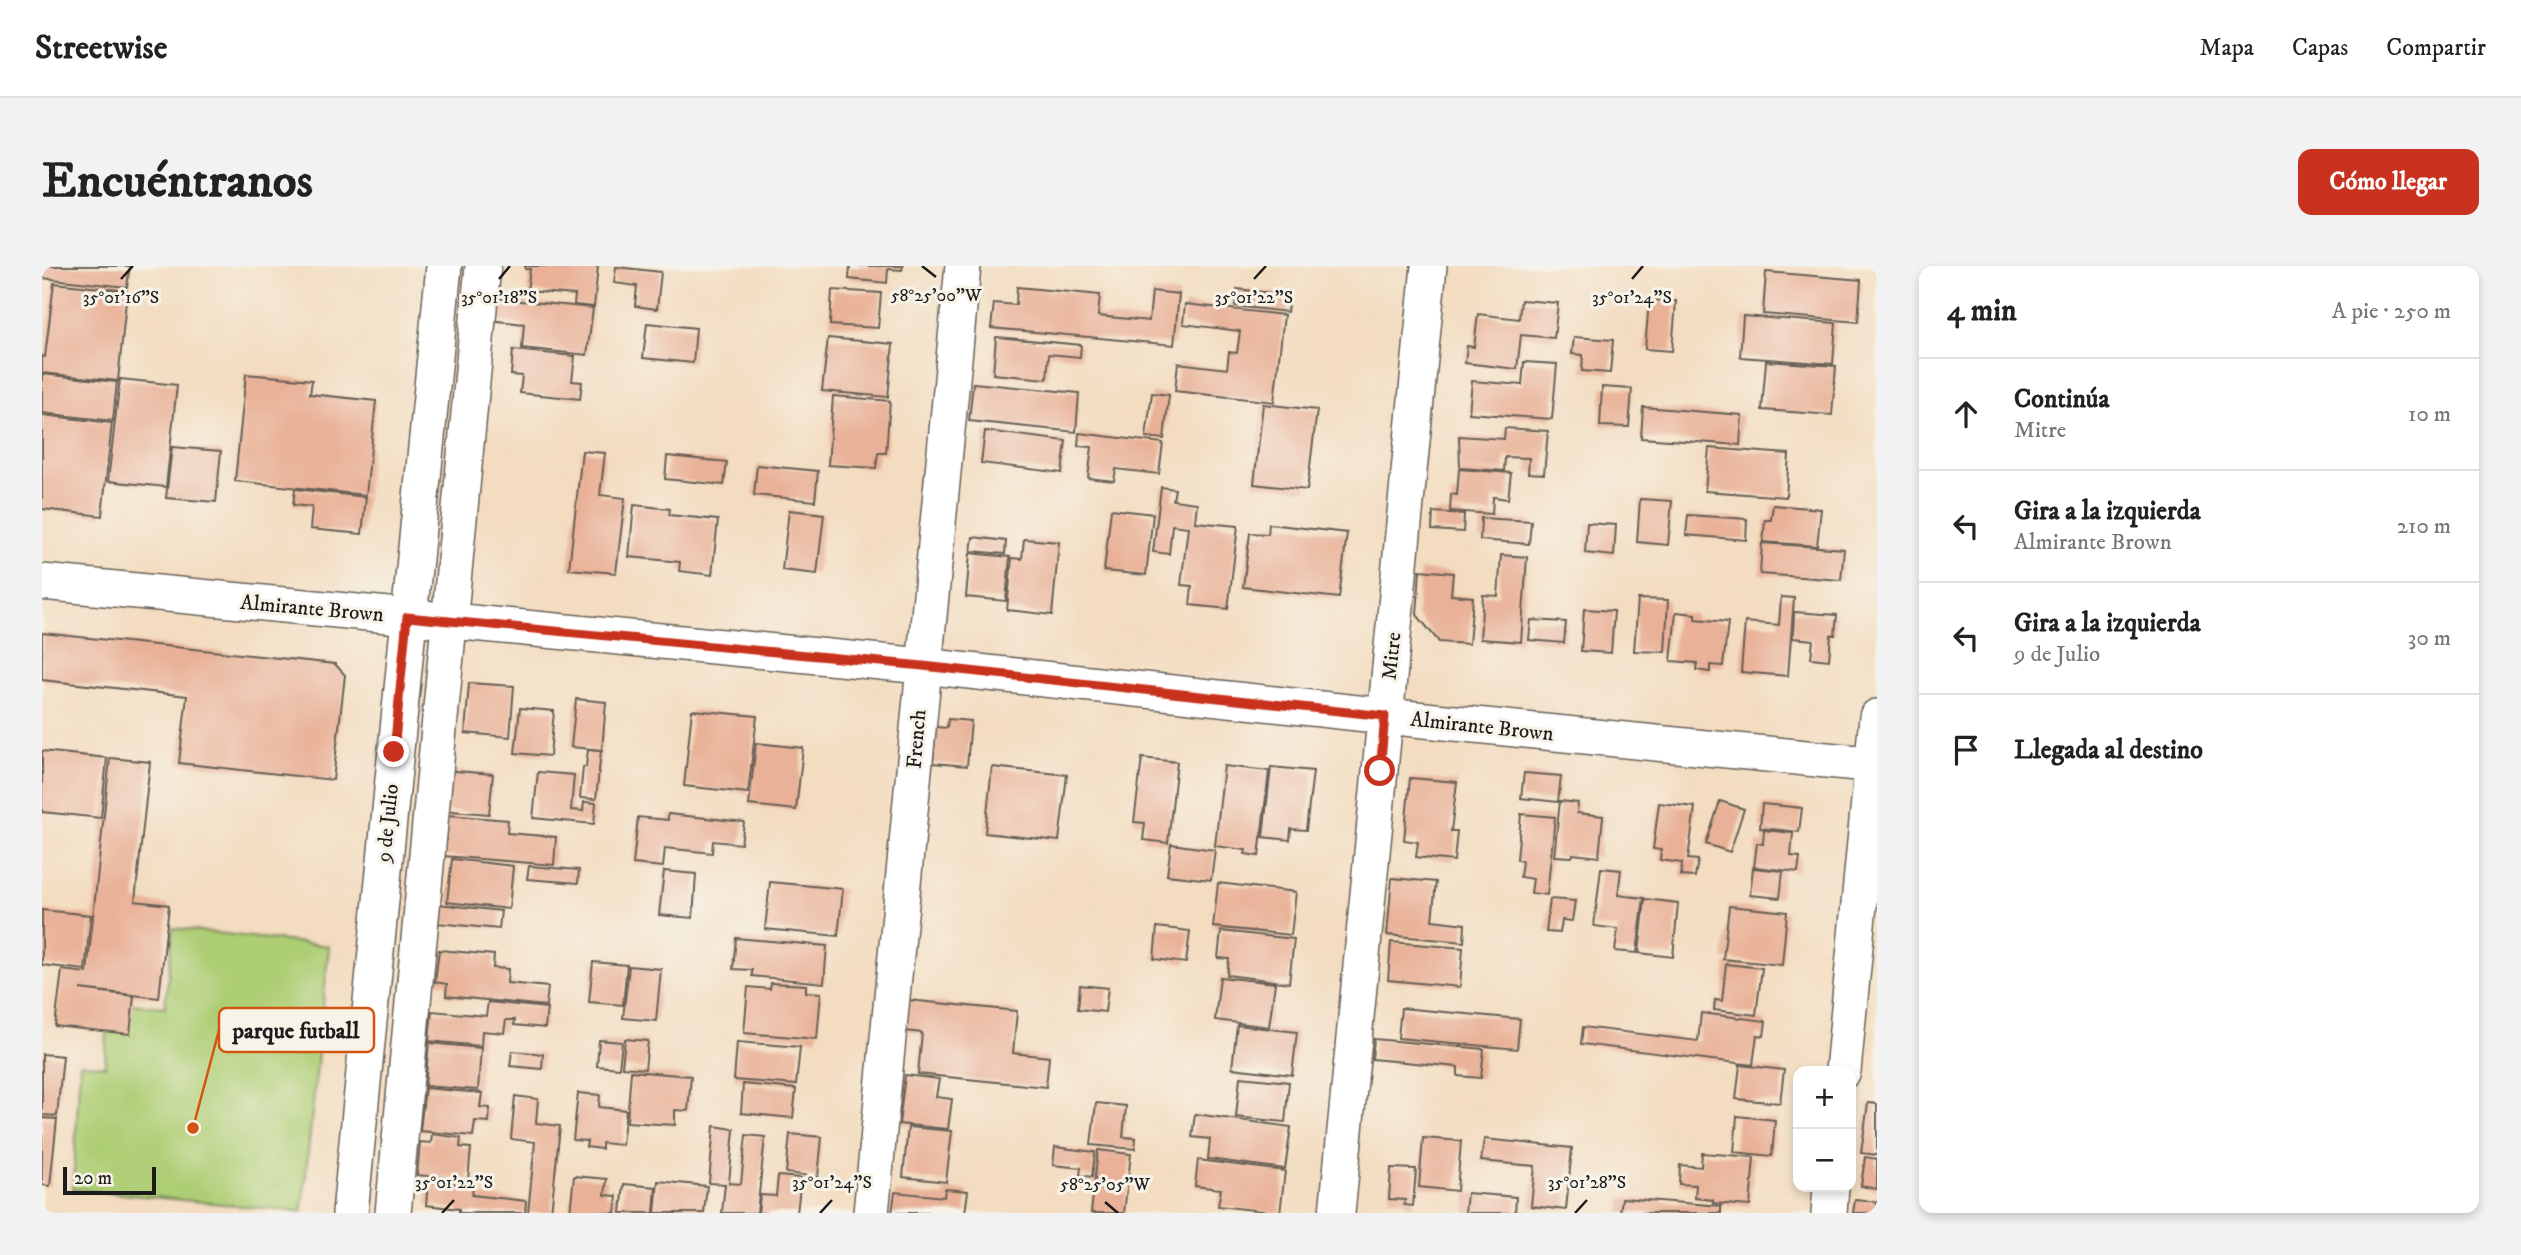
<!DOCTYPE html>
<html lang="es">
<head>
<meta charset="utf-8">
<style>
	body { margin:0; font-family:"IM FELL DW Pica",serif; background:#f2f2f2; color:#222 }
	.controls { position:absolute; right:21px; bottom:21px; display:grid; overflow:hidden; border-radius:14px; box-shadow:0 4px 10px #0003 }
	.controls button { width:63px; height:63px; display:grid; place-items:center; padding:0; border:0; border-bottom:2px solid #e0e0e0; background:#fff; color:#222; font:35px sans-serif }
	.scale { position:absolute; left:21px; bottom:18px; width:93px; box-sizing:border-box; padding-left:7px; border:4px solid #1c1c1c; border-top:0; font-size:19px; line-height:24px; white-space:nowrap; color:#1c1c1c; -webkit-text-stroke:5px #f7f3e8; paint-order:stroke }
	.stop { position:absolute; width:21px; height:21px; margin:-16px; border:5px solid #c8321e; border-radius:50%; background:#fff }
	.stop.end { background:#c8321e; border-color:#fff; box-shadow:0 2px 7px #0008 }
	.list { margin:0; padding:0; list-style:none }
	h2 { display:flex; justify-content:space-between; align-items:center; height:91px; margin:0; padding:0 28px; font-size:30px }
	h2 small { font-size:23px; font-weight:400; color:#767676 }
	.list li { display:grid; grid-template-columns:46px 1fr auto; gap:21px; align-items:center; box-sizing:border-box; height:112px; padding:0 28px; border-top:2px solid #e0e0e0 }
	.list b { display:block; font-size:26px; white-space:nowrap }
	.list p { margin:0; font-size:23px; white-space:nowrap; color:#767676 }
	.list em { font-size:23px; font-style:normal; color:#767676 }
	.icon { flex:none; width:38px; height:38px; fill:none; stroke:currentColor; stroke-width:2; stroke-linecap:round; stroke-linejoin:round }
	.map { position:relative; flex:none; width:1835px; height:947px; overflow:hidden; border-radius:14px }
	header { display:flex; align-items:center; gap:42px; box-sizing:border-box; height:98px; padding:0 35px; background:#fff; border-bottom:2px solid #e0e0e0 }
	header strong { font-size:33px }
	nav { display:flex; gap:38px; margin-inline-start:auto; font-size:24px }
	.intro { display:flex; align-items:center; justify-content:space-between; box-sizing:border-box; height:168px; padding:0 42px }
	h1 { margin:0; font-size:49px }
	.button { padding:18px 32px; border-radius:14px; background:#c8321e; color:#fff; font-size:24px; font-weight:700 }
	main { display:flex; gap:42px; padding:0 42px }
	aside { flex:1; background:#fff; border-radius:14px; box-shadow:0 4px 10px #0003 }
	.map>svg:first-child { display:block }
	.green { fill:#aece75; stroke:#657548; stroke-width:2 }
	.building { fill:#e9b197 }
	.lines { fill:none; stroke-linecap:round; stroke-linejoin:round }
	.street-casing { stroke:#675f55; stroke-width:38 }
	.street { stroke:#fff; stroke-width:35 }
	.route { stroke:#c8321e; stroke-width:9 }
	.ticks { fill:none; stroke:#1c1c1c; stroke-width:2.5 }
	.labels { text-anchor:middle; stroke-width:6; stroke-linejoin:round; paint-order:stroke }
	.street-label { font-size:21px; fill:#1c1c1c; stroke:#f7f3e8 }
	.ticks-label { font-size:18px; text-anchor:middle; fill:#1c1c1c; stroke:#f7f3e8; stroke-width:6; stroke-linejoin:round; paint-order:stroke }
	.leader { fill:none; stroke:#d4530e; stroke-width:2.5 }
	.callout-dot { fill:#d4530e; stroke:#f7f3e8; stroke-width:2.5 }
	.callout { fill:#f7f3e8; stroke:#d4530e; stroke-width:2.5 }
	.callout-label { font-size:23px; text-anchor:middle; font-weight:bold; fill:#1c1c1c }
</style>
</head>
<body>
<header>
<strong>Streetwise</strong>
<nav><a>Mapa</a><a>Capas</a><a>Compartir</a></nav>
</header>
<div class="intro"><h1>Encuéntranos</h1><a class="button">Cómo llegar</a></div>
<main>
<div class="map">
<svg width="1835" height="947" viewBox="0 0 1835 947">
	<rect width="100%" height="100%" fill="#f7f3e8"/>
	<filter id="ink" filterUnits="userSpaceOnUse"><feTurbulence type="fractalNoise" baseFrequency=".0143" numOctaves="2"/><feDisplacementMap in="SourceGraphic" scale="14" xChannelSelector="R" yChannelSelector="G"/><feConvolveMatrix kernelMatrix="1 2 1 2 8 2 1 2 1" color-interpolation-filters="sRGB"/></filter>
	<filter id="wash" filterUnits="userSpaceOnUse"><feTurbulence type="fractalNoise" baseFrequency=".00686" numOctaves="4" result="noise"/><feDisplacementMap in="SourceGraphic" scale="28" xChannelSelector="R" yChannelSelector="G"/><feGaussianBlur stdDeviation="1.57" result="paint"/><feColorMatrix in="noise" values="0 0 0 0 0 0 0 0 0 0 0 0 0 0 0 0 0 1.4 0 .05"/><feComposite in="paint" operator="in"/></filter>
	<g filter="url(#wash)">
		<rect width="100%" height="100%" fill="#f3dcc0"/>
		<path class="green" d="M131,662l156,18 -27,266 -229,-23 7,-126 25,3 4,-64 56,5z"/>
		<g id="blocks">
			<g class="building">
				<path d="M0,0h88l-3,21 -85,-9z"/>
				<path d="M483,0h73l-4,41 -20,-2 1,-10 -48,-4 3,-22h-5z"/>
				<path d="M808,0h53l-1,4 -14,-1 -1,14 -38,-4z"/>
				<path d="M574,1l45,5 -4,37 -22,-3 2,-20 -23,-3z"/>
				<path d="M1724,6l95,8 -3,42 -95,-8z"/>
				<path d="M12,17l73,8 -9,90 -76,-8v-17l3,1z"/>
				<path d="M975,21l83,8 -2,21 51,5 3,-30 27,3 -5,51 -183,-17 3,-25 22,2z"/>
				<path d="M1195,23l52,6 -2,17 -52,-6z"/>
				<path d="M790,24l49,3 -3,35 -48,-3z"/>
				<path d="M449,32l102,10 -6,47 -65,-7 2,-24 -35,-4z"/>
				<path d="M1479,34l37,3 -4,35 -33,-3 -4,34 -52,-6 2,-17 7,1 4,-33 41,5z"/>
				<path d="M1607,34l27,1 -4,50 -27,-2z"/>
				<path d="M1143,38l99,11 -10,87 -99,-11 3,-28 49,6 2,-17 8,1 3,-22 -57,-7z"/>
				<path d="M1701,50l93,7 -3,41 -93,-7z"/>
				<path d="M605,57l49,5 -3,35 -50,-5z"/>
				<path d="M954,71l85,8 -1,12 -31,-3 -2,25 -54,-5z"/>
				<path d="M1532,71l39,3 -3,33 -28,-2 1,-16 -11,-1z"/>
				<path d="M786,72l65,6 -5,53 -66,-6z"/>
				<path d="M471,84l62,6 -3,25 10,1 -2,17 -60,-6 2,-17 -11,-1z"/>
				<path d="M1724,95l70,5 -4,49 -70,-5z"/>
				<path d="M1482,96l33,2 -5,55 -83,-6 3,-32 50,4z"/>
				<path d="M0,108l75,8 -4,39 -71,-8z"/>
				<path d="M204,108l66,6 -2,14 66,7 -10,94 -131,-14z"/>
				<path d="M78,113l57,6 -11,102 -58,-6z"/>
				<path d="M931,117l106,10 -3,39 -107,-11z"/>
				<path d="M1560,121l30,2 -3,38 -29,-1z"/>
				<path d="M1110,127l17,2 -5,44 -18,-2z"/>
				<path d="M791,130l57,5 -4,52h-8l-2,15 -48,-3z"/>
				<path d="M1221,138l54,6 -10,80 -53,-6z"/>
				<path d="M1601,141l99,8 -2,30 -99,-7z"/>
				<path d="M0,149l70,8 -10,93 -60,-7z"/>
				<path d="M1463,162l43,3 -4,43 -16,-1 1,-15 -24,-1 -1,14 -44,-3 -1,-32 45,3z"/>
				<path d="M943,165l81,10 -4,32 -81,-10z"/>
				<path d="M1037,167l84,10 -4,31 -43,-5 -2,12 -26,-3 4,-31 -14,-1z"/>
				<path d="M130,181l49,4 -5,51 -50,-4z"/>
				<path d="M1667,182l80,6 -3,43 -81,-6z"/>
				<path d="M540,185l23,2 -5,42 25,3 -9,75 -47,-4z"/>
				<path d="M625,190l60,6 -3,23 -59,-6z"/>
				<path d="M715,199l61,6 -3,30 -61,-6z"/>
				<path d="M1417,203l52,4 -3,26 -15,-2 -1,17 -42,-3 1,-17 6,1z"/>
				<path d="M1119,221l14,2 -2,11 24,3 -2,19 43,4 -10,83 -38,-4 2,-19 -11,-1 7,-58 -16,-2 -3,29 -16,-2z"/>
				<path d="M253,223l71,8 -4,37 -52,-5 2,-22 -19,-2z"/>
				<path d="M1598,233l32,2 -4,44 -31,-3z"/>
				<path d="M592,239l36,4 -1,6 49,5 -6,55 -33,-4 1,-9 -51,-5z"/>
				<path d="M1731,239l48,4 -4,37 -54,-4 2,-22h6z"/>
				<path d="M1069,243l42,5 -7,61 -42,-4z"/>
				<path d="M747,244l35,4 -7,60 -35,-4z"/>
				<path d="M1391,246l31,2 -1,18 -31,-2z"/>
				<path d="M1646,249l59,4 -1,21 -60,-5z"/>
				<path d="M1439,252l50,3 -2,23 -49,-4z"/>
				<path d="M1545,257l29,2 -2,31 -29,-3z"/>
				<path d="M1227,258l78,9 -8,65 -96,-11 7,-54 18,1z"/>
				<path d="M931,271l33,4 -1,13 -34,-3z"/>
				<path d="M982,273l35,3 -7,73 -45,-5 5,-52 10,1z"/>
				<path d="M1720,277l82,6 -3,31 -81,-6z"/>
				<path d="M928,287l40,4 -4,44 -40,-4z"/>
				<path d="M1459,289l26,2 -6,85 -41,-3 3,-44 15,1z"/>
				<path d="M1378,304l33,3 -2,22 22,2 -4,47 -30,-2 -22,-27z"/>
				<path d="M1739,331l13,1 -6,78 -47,-4 4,-50 34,3z"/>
				<path d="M1596,333l30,1 -3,52 -31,-1z"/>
				<path d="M1542,343l30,2 -3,42 -30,-2z"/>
				<path d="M1634,346l19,2v5l33,3 -5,44 -13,-1v7l-14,-2 1,-7 -26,-2z"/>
				<path d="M1752,346l43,3 -2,20h-4l-2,25 -18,-2 2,-18 -20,-2z"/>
				<path d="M1489,354l35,2 -2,21 -35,-3z"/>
				<path d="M0,367l293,31 10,11 -12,105 -154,-17 8,-67 -145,-16z"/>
				<path d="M427,417l45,3 -4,51 -45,-4z"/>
				<path d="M534,433l30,3 -4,48 -31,-3z"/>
				<path d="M478,442l34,3 -4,45 -35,-3z"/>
				<path d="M650,444l65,6 -9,77 -64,-7z"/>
				<path d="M906,453l23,2 -4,45 -34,-3 3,-36 11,1z"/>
				<path d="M714,477l47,5 -7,62 -47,-5z"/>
				<path d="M546,484l13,1 -5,48 -16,-1 3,-31h3z"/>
				<path d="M0,485l65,7 -6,60 -59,-6z"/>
				<path d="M68,492l40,4 -15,139 34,4 -10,93 -79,-9 54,7 -4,38 -75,-8 7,-56 25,3z"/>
				<path d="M1100,492l35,4 -9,81 -25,-3 2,-17 -11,-1z"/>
				<path d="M1182,500l45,5 -10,85 -14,-2 1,-4 -31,-4z"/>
				<path d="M950,501l75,8 -8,66 -74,-8z"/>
				<path d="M1229,501l42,4 -7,59 -15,-1 -1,11 -27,-3z"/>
				<path d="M400,504l51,4 -4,40 -51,-4z"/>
				<path d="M496,506l36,3 -3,35 12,1 1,-9 12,1 -2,21 -61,-6z"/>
				<path d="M1482,507l37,3 -3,26 -37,-4z"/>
				<path d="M1368,512l47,4 -6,49h6l-3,30 -38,-4 2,-15 -14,-2z"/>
				<path d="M1518,535l18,2 -1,10 26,3 -4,41 -26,-3 -1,3 -18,-1z"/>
				<path d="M1678,535l24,8 -14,43 -24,-8z"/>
				<path d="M1617,537l36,4 -7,52 10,1 -3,17 -14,-1 1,-13 -22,-3 1,-10 -8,-1z"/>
				<path d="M1720,538l40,4 -3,24 -39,-4z"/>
				<path d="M626,548l76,8 -3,22 -28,-3 -1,12 -47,-5 -2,19 -30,-3 5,-47 30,3z"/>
				<path d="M1479,548l34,3 -8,78 -16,-2 2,-14 -13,-2 2,-16 -5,-1z"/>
				<path d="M404,549l62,5 -1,13 49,4 -2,28 -111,-9z"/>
				<path d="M1722,564l29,3 -2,23 9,1 -2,15 -44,-5 3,-24 6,1z"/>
				<path d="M1129,578l44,6 -4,30 -44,-5z"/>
				<path d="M410,593l61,7 -4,43 -62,-7z"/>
				<path d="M487,600l50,4 -1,13 -51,-4z"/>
				<path d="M1559,602l20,2 -3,25 26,3 -7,55 -22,-2 3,-22 -24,-3z"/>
				<path d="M1711,602l30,3 -3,27 -30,-3z"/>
				<path d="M622,605l32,3 -3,44 -34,-3z"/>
				<path d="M1350,612l44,4 -4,38 33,4 -1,18 -77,-7z"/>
				<path d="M728,616l73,7 -5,47 -73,-7z"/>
				<path d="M1176,617l78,9 -5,43 -78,-8z"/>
				<path d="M1508,633l25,2 -3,20 -10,-1 -2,13 -14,-1z"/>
				<path d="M1603,633l33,4 -5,54 -34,-4z"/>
				<path d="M387,637l72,8 -2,18 -72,-7z"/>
				<path d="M1687,640l58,6 -5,53 -59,-6z"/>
				<path d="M0,644l49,5 -6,55 -43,-5z"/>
				<path d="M1115,661l33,4 -4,32 -32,-4z"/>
				<path d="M1179,665l73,8 -5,44 -62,-8 2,-16 -11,-1z"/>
				<path d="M694,672l91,8 -3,37 -72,-7v-6l-19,-1z"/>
				<path d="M1349,676l72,6 -3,39 -72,-7z"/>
				<path d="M397,684l55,5 -1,13 15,1 -1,14 41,4 -2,19 -100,-10 1,-12 -12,-2z"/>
				<path d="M551,696l34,3 -4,40 -34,-3z"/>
				<path d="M1684,698l36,4 -6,47 -42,-5 1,-10 7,1z"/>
				<path d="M587,700l32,3 -5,52 -33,-3z"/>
				<path d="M1178,711l55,6 -6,44 -54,-7z"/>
				<path d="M729,717l35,2v7l15,1 -4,46 -73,-6 4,-46 22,2z"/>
				<path d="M1038,719l28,3 -3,24 -27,-3z"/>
				<path d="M866,734l109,11 -4,42 36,4 -3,30 -128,-13 4,-41 -17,-2z"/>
				<path d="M446,736l59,6 -2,20 -31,-3 1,-5h-9l-2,13 -22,-2 -1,15 -52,-5 3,-30 54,5z"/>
				<path d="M1359,742l119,11 -3,30 -119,-11z"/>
				<path d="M1659,747l65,8 -2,15 -7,-1 -4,30 -172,-21 2,-17 115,14z"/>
				<path d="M1195,759l60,7 -5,43 -60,-7z"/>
				<path d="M583,773l23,2 -3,28 -23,-2z"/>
				<path d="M1332,773l110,10 -3,29 -23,-2v-9l-86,-8z"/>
				<path d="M557,774l23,2 -3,26 -22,-2z"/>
				<path d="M695,776l63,5 -4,38 -62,-5z"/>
				<path d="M387,777l52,5 -3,42 -53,-4z"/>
				<path d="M470,785l31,3 -1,15 -32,-3z"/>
				<path d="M0,788l21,2 -6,60 -15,-1z"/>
				<path d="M1698,799l44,5 -4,33 -44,-4z"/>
				<path d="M589,805l60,5 -3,35 -13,-1v15l-48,-3z"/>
				<path d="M863,809l34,4 -3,18 16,2 -4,30 -49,-5z"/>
				<path d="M1198,811l49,5 -4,40 -49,-5z"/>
				<path d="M701,818l53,5 -3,29 -52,-5z"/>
				<path d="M383,822l57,5 -2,14 10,1 -1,14 -14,-1 -2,15 -53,-5z"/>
				<path d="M536,827l22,2 -1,12 27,3 -4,35 -20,-2v6l-16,-2 1,-6 -14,-1z"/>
				<path d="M473,830l23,3 -2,24 24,3 -9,87h-23l7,-71 -24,-3z"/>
				<path d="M1054,837l30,3 -3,31 13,1 -1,11 -44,-4z"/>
				<path d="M1826,837l9,1v51l-16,-2z"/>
				<path d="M1153,848l96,13 -6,42 -77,-10 2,-20 -18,-2z"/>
				<path d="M1695,850l38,4 -3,36 -38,-4z"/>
				<path d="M0,852l15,1 -7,67 -8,-1z"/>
				<path d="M672,860l20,3 -5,54 12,1 5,-49 19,2 -8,76h-35l3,-29 -16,-1z"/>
				<path d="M866,861l44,4 -6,51 -43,-5z"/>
				<path d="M390,868l29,4 -1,9 11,1 -3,32 -51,-5 3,-33 11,1z"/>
				<path d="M748,868l32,3 -4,40 -32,-4z"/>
				<path d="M1381,872l38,3 -4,50 -38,-4z"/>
				<path d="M1442,873l88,9 -6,62 -35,-4 4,-40 -54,-5z"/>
				<path d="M1013,881l40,5 -3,25 -12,-2 1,-7 -28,-3z"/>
				<path d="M1056,884l33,4 -7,59h-33z"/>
				<path d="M1660,887l52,4 -4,49 -37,-3v-3l-18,-2 1,-13 -17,-1 1,-19 21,2z"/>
				<path d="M1823,891l12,2v30l-16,-3z"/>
				<path d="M1156,894l87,11 -5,42 -62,-7 3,-17 -26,-3z"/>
				<path d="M1349,902l25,1 -3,37 -9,-1 1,-5 -16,-1z"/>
				<path d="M532,910l33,3 -2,16 12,1 -2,17 -45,-1z"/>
				<path d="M736,910l23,2 -4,35h-39l2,-18 16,1z"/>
				<path d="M386,915l45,5 -1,9 54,6 -1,12h-66v-4l-33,-4z"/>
				<path d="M616,915l49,5 -3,27h-49z"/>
				<path d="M582,918l32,3 -2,26h-33z"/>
				<path d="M903,923l23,2 -3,22h-73l3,-21 49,5z"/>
				<path d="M1425,927l49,4 -1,16h-50z"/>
				<path d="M1580,932l99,8v7h-101z"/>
				<path d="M1813,934l22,2v11h-24z"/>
			</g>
		</g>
	</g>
	<g filter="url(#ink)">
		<use href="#blocks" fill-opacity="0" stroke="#675f55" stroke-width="2"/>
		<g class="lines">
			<g class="street-casing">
				<g id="street">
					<path d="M0,316l881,84 462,50 492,49"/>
					<path d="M1801,805l34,-354"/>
					<path d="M308,947l94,-947"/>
					<path d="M351,947l90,-947"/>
					<path d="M829,947l92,-947"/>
					<path d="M1295,947l92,-947"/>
					<path d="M1787,947l2,-26"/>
				</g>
			</g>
			<use href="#street" class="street"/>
		</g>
	</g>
	<g class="lines" filter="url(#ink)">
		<path class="route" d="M352,486l13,-135 516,49 462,50 -5,55"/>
	</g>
	<path class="ticks" d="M880,0l14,11M79,13l12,-13M457,13l11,-13M1212,13l12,-13M1590,13l11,-13M1063,936l13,11M400,947l12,-13M778,947l12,-13M1533,947l12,-13"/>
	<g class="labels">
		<g class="street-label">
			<text transform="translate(270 342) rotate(5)" y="7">Almirante Brown</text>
			<text transform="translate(1349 390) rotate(-84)" y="7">Mitre</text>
			<text transform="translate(1440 460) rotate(6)" y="7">Almirante Brown</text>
			<text transform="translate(874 473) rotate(-85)" y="7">French</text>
			<text transform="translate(345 557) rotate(-84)" y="7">9 de Julio</text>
		</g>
	</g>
	<g class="ticks-label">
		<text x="894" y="35">58°25'00"W</text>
		<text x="79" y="37">35°01'16"S</text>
		<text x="457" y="37">35°01'18"S</text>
		<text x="1212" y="37">35°01'22"S</text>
		<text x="1590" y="37">35°01'24"S</text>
		<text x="412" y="922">35°01'22"S</text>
		<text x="790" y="922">35°01'24"S</text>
		<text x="1545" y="922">35°01'28"S</text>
		<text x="1063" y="924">58°25'05"W</text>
	</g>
	<path class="leader" d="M151 862L177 764"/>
	<circle class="callout-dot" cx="151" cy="862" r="7"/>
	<rect class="callout" x="177" y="742" width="155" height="44" rx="7"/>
	<g class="callout-label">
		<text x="254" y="772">parque futball</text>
	</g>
</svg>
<div class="controls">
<button>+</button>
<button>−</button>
</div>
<div class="scale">20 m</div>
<div class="stop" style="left:1338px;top:505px"></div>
<div class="stop end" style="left:352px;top:486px"></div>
</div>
<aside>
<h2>4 min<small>A pie · 250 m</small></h2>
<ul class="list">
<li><svg class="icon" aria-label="ahead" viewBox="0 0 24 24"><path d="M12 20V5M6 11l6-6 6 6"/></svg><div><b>Continúa</b><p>Mitre</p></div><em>10 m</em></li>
<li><svg class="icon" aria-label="left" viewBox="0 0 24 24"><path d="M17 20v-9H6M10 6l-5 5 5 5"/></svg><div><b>Gira a la izquierda</b><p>Almirante Brown</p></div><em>210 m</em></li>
<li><svg class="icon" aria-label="left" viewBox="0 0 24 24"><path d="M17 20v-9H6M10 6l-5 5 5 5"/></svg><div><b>Gira a la izquierda</b><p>9 de Julio</p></div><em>30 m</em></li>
<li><svg class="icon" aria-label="arrive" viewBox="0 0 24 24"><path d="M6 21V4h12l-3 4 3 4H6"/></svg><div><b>Llegada al destino</b></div></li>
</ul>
</aside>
</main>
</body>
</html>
